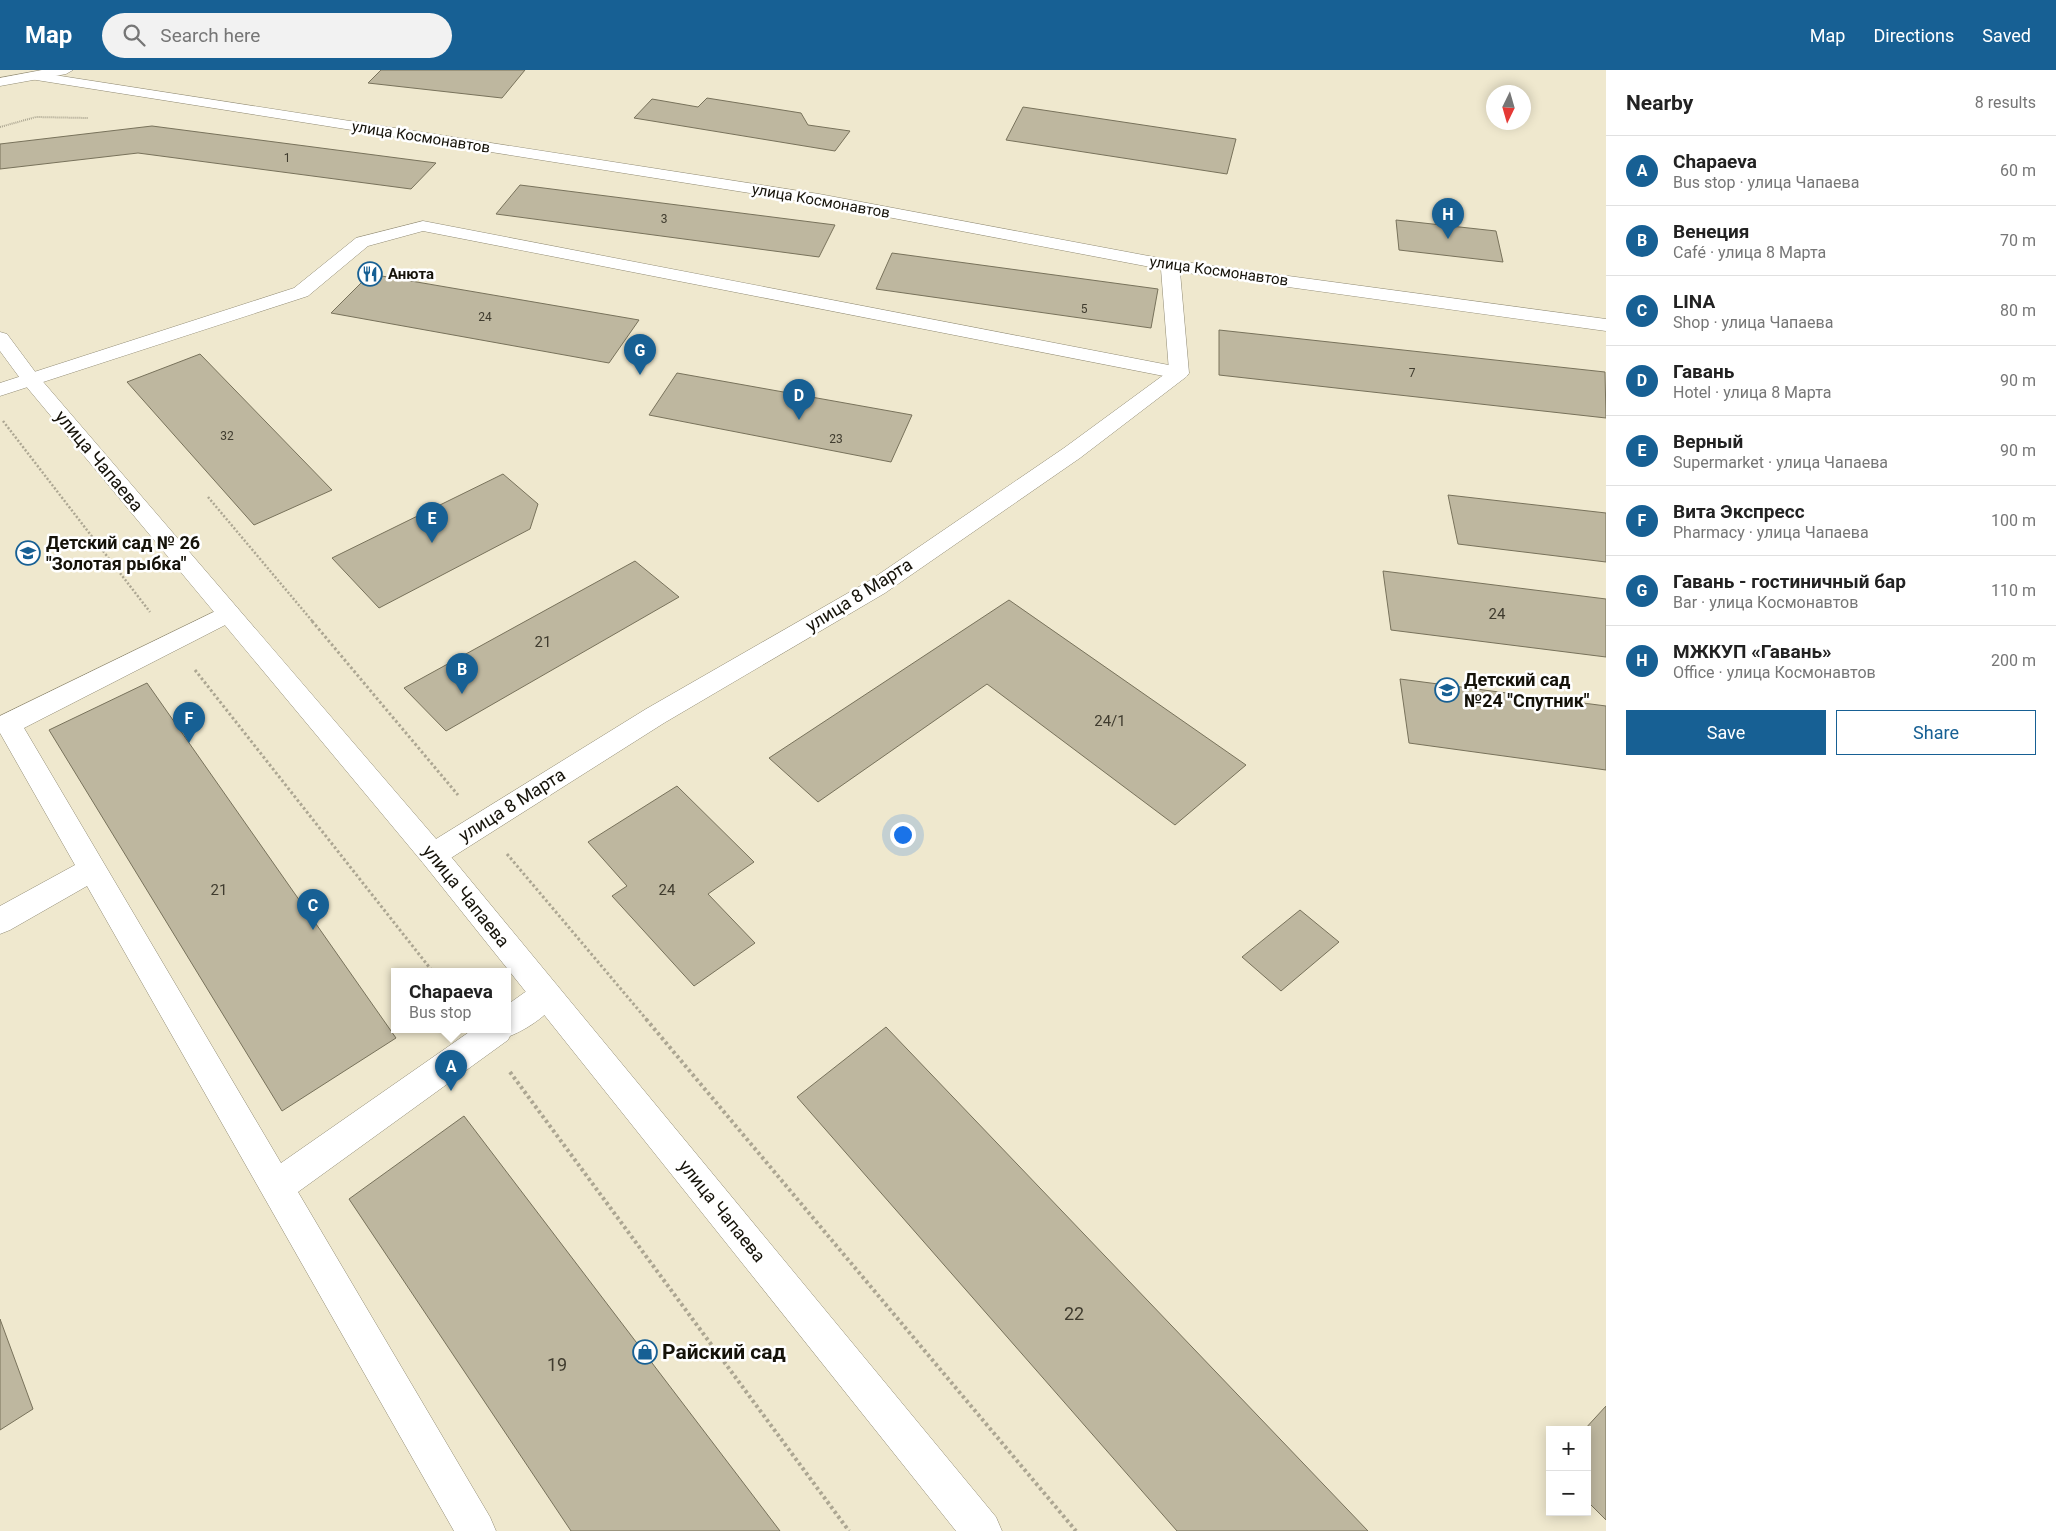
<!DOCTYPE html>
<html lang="en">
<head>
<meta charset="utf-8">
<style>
	body { margin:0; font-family:Roboto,sans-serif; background:#f2f2f2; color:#222 }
	.controls { position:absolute; right:15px; bottom:15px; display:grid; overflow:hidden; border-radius:0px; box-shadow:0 2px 12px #0003 }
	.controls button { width:45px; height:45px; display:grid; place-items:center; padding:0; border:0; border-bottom:1px solid #e0e0e0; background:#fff; color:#222; font:25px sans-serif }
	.compass { position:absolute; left:1486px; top:15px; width:45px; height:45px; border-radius:50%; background:#fff; box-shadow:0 2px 12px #0003; rotate:185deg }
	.you { position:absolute; left:902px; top:764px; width:18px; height:18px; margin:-12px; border:4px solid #fff; border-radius:50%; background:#1a73e8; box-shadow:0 0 0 8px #1a73e833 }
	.badge { display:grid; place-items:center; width:32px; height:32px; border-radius:50%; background:#176094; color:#fff; font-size:16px; font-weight:700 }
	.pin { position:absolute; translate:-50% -41px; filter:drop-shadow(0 1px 2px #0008) }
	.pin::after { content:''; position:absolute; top:26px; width:18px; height:15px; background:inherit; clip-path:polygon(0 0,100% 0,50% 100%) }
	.popup { position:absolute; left:391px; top:898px; width:120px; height:65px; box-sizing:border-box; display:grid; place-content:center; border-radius:0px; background:#fff; filter:drop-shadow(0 1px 4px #0005); font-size:16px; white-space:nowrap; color:#767676 }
	.popup b { font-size:19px; color:#222 }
	.popup::after { content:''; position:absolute; left:50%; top:100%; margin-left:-10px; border:10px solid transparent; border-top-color:#fff }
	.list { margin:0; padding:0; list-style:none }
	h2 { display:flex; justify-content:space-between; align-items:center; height:65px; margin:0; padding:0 20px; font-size:21px }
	h2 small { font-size:16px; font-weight:400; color:#767676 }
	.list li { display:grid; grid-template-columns:32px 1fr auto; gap:15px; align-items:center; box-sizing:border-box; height:70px; padding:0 20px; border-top:1px solid #e0e0e0 }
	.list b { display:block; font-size:19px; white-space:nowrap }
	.list p { margin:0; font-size:16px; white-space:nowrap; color:#767676 }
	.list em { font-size:16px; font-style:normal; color:#767676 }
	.actions { display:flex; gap:10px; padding:15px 20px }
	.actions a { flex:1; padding:11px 0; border:1px solid #176094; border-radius:0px; text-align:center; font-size:18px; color:#176094 }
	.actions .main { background:#176094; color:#fff }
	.icon { flex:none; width:28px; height:28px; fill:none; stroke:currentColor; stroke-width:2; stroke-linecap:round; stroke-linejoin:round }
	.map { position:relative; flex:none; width:1606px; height:1461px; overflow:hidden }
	header { display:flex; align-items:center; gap:30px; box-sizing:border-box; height:70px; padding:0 25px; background:#176094; color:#fff }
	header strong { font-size:24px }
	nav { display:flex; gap:28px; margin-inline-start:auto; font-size:18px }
	.search { width:350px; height:45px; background:#f2f2f2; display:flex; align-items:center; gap:12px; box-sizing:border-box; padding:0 18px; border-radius:28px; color:#767676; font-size:19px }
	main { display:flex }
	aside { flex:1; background:#fff }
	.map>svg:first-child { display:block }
	.building { fill:#beb79f; stroke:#78725b }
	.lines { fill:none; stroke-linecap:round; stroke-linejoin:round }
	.service-casing { stroke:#918b74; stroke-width:1 }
	.minor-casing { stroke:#918b74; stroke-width:1 }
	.tertiary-casing { stroke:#918b74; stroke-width:1 }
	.path-far3 { stroke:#aca692; stroke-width:2; stroke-dasharray:1 1; stroke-linecap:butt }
	.path-far2 { stroke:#aca692; stroke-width:2.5; stroke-dasharray:2 2; stroke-linecap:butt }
	.path-far1 { stroke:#aca692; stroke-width:3; stroke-dasharray:2.5 2.5; stroke-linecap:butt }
	.path { stroke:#aca692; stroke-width:4; stroke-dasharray:3 3; stroke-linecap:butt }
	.service { fill:#fff; fill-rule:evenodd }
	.minor { fill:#fff; fill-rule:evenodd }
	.tertiary { fill:#fff; fill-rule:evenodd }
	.labels { text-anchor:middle; stroke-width:5; stroke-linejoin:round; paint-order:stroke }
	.far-number-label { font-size:12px; fill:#3f3b2e }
	.far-street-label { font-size:15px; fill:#151209; stroke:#fff }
	.far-poi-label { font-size:15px; font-weight:bold; fill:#151209; stroke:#fff; text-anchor:start }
	.number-label { font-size:15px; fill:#3f3b2e }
	.street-label { font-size:18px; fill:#151209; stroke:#fff }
	.poi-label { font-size:18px; font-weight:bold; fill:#151209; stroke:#fff; text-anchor:start }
	.near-number-label { font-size:18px; fill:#3f3b2e }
	.near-poi-label { font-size:21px; font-weight:bold; fill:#151209; stroke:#fff; text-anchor:start }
</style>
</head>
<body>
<header>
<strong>Map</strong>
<div class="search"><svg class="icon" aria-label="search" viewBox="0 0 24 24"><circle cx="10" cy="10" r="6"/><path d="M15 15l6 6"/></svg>Search here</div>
<nav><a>Map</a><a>Directions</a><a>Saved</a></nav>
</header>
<main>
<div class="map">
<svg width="1606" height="1461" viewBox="0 0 1606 1461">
	<rect width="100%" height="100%" fill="#efe8ce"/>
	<g class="building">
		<path d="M381,0h144l-23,28 -134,-15z"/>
		<path d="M707,28l94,15 7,12 42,6 -15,20 -201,-33 18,-19 46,8z"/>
		<path d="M1023,37l213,32 -9,35 -221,-34z"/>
		<path d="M152,56l284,37 -25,26 -273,-36 -138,16v-25z"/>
		<path d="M520,115l315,40 -16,32 -323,-43z"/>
		<path d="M1396,150l100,11 7,31 -104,-12z"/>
		<path d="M892,183l266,36 -7,39 -275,-39z"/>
		<path d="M370,204l269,46 -30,43 -278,-50z"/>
		<path d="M1219,260l386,42 1,46 -387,-43z"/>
		<path d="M200,284l132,136 -78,35 -127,-143z"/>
		<path d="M677,303l235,42 -21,47 -242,-47z"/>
		<path d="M503,404l35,30 -8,25 -151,79 -47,-50z"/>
		<path d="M1448,425l158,18v49l-148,-18z"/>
		<path d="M635,491l44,36 -233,134 -42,-43z"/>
		<path d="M1383,501l223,28v58l-215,-27z"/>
		<path d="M1009,530l237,165 -71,60 -188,-141 -169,118 -49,-44z"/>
		<path d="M1400,609l206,27v64l-197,-27z"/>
		<path d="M147,613l249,355 -114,73 -233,-381z"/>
		<path d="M677,716l77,76 -46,32 47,49 -61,43 -82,-90 15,-10 -39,-44z"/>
		<path d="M1300,840l39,32 -58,49 -39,-34z"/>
		<path d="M886,957l482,504h-191l-380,-434z"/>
		<path d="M464,1046l316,415h-209l-222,-332z"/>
		<path d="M0,1249l33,90 -33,21z"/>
		<path d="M1606,1336v114l-19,-19v-71h-3z"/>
	</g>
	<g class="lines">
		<g class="service-casing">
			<g id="service">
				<path d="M423,151l756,146 7,2 3,4 -3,4 -7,2 -756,-148 -55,15 -60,50 -308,100v-13l294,-95 62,-50z"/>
				<path d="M228,535l9,2 3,6 -3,6 -213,109 257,435 191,-133h35v-25l28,-20 11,-4 11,4 4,10c-8,17 -33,34 -51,41l-2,4 -210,152 192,325 6,14h-42l-367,-645 -77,44 -10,4v-28l75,-41 -75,-132v-17z"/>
			</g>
		</g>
		<g class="minor-casing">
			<path id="minor" d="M35,2l784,122 351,66 436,59v12l-426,-59 9,101 -3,4 -106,81 -195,135 -221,130 -221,140 -10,4 -10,-4 -4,-8 4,-8 223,-138 223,-128 195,-133 105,-77 -8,-102 -342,-65 -789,-125 -2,-3z"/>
		</g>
		<g class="tertiary-casing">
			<g id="tertiary">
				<path d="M42,0h31l-7,4 -66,12v-8z"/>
				<path d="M0,262l7,2 32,43 404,470 553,670 6,14h-46l-533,-668 -398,-478 -25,-34z"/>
			</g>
		</g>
		<path class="path-far3" d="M0,57l36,-10 52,1"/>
		<g class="path-far2">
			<path d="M3,351l147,191"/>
			<path d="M208,427l105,125"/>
		</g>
		<g class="path-far1">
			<path d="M312,551l146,174"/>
			<path d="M195,600l238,302"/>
			<path d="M507,784l140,166"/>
		</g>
		<g class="path">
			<path d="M646,949l430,512"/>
			<path d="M510,1002l339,459"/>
		</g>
		<use href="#service" class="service"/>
		<use href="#minor" class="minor"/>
		<use href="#tertiary" class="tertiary"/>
	</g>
	<defs>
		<g id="restaurant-ring" transform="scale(1.25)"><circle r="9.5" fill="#fff" stroke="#176094" stroke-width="1.5"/><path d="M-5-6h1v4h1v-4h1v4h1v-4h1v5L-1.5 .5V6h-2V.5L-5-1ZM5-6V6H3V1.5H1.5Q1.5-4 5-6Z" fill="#176094"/></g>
		<g id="school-ring" transform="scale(1.25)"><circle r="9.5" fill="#fff" stroke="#176094" stroke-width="1.5"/><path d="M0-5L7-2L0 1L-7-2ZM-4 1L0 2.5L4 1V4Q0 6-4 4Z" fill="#176094"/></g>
		<g id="shop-ring" transform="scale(1.25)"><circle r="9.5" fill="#fff" stroke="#176094" stroke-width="1.5"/><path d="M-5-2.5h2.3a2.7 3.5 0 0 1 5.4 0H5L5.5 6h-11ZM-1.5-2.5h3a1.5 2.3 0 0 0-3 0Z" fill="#176094"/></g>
	</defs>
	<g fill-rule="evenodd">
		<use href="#restaurant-ring" x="370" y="204"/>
		<use href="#school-ring" x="28" y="483"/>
		<use href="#school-ring" x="1447" y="620"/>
		<use href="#shop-ring" x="645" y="1282"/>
	</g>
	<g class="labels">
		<g class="far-number-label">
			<text x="287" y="92">1</text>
			<text x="664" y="153">3</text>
			<text x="1084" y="243">5</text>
			<text x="485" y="251">24</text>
			<text x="1412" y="307">7</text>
			<text x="227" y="370">32</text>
			<text x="836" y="373">23</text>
		</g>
		<g class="far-street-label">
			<text transform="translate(421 67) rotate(9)" y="5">улица Космонавтов</text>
			<text transform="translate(821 131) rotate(10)" y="5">улица Космонавтов</text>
			<text transform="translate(1219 201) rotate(8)" y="5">улица Космонавтов</text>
		</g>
		<g class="far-poi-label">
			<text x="388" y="209">Анюта</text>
		</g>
		<g class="number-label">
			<text x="1497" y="549">24</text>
			<text x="543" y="577">21</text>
			<text x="1110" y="656">24/1</text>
			<text x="219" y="825">21</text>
			<text x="667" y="825">24</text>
		</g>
		<g class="street-label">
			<text transform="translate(99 391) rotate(50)" y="6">улица Чапаева</text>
			<text transform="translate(859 525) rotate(-32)" y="6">улица 8 Марта</text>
			<text transform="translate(512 735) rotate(-32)" y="6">улица 8 Марта</text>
			<text transform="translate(466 826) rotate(51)" y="6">улица Чапаева</text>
			<text transform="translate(722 1141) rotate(51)" y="6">улица Чапаева</text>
		</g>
		<g class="poi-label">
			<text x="46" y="479">Детский сад № 26<tspan x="46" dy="21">"Золотая рыбка"</tspan></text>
			<text x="1464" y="616">Детский сад<tspan x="1464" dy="21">№24 "Спутник"</tspan></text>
		</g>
		<g class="near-number-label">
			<text x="1074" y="1250">22</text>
			<text x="557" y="1301">19</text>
		</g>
		<g class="near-poi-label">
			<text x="662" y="1289">Райский сад</text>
		</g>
	</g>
</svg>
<div class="controls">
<button>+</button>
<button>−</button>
</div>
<svg class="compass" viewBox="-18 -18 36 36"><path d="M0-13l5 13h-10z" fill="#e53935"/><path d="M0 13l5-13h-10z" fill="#767676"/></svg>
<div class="you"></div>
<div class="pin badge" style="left:451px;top:1021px">A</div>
<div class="popup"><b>Chapaeva</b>Bus stop</div>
<div class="pin badge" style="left:462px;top:624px">B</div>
<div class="pin badge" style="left:313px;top:860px">C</div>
<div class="pin badge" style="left:799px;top:350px">D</div>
<div class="pin badge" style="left:432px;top:473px">E</div>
<div class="pin badge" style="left:189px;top:673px">F</div>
<div class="pin badge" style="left:640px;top:305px">G</div>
<div class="pin badge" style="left:1448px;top:169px">H</div>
</div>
<aside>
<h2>Nearby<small>8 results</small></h2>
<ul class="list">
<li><span class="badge">A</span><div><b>Chapaeva</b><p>Bus stop · улица Чапаева</p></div><em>60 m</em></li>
<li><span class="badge">B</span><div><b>Венеция</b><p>Café · улица 8 Марта</p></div><em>70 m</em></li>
<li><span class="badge">C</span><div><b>LINA</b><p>Shop · улица Чапаева</p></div><em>80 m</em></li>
<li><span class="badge">D</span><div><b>Гавань</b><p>Hotel · улица 8 Марта</p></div><em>90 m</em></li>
<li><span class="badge">E</span><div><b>Верный</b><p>Supermarket · улица Чапаева</p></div><em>90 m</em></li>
<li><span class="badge">F</span><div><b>Вита Экспресс</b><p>Pharmacy · улица Чапаева</p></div><em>100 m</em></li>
<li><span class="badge">G</span><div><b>Гавань - гостиничный бар</b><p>Bar · улица Космонавтов</p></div><em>110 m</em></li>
<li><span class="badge">H</span><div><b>МЖКУП «Гавань»</b><p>Office · улица Космонавтов</p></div><em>200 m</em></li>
</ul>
<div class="actions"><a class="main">Save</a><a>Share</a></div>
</aside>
</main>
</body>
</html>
